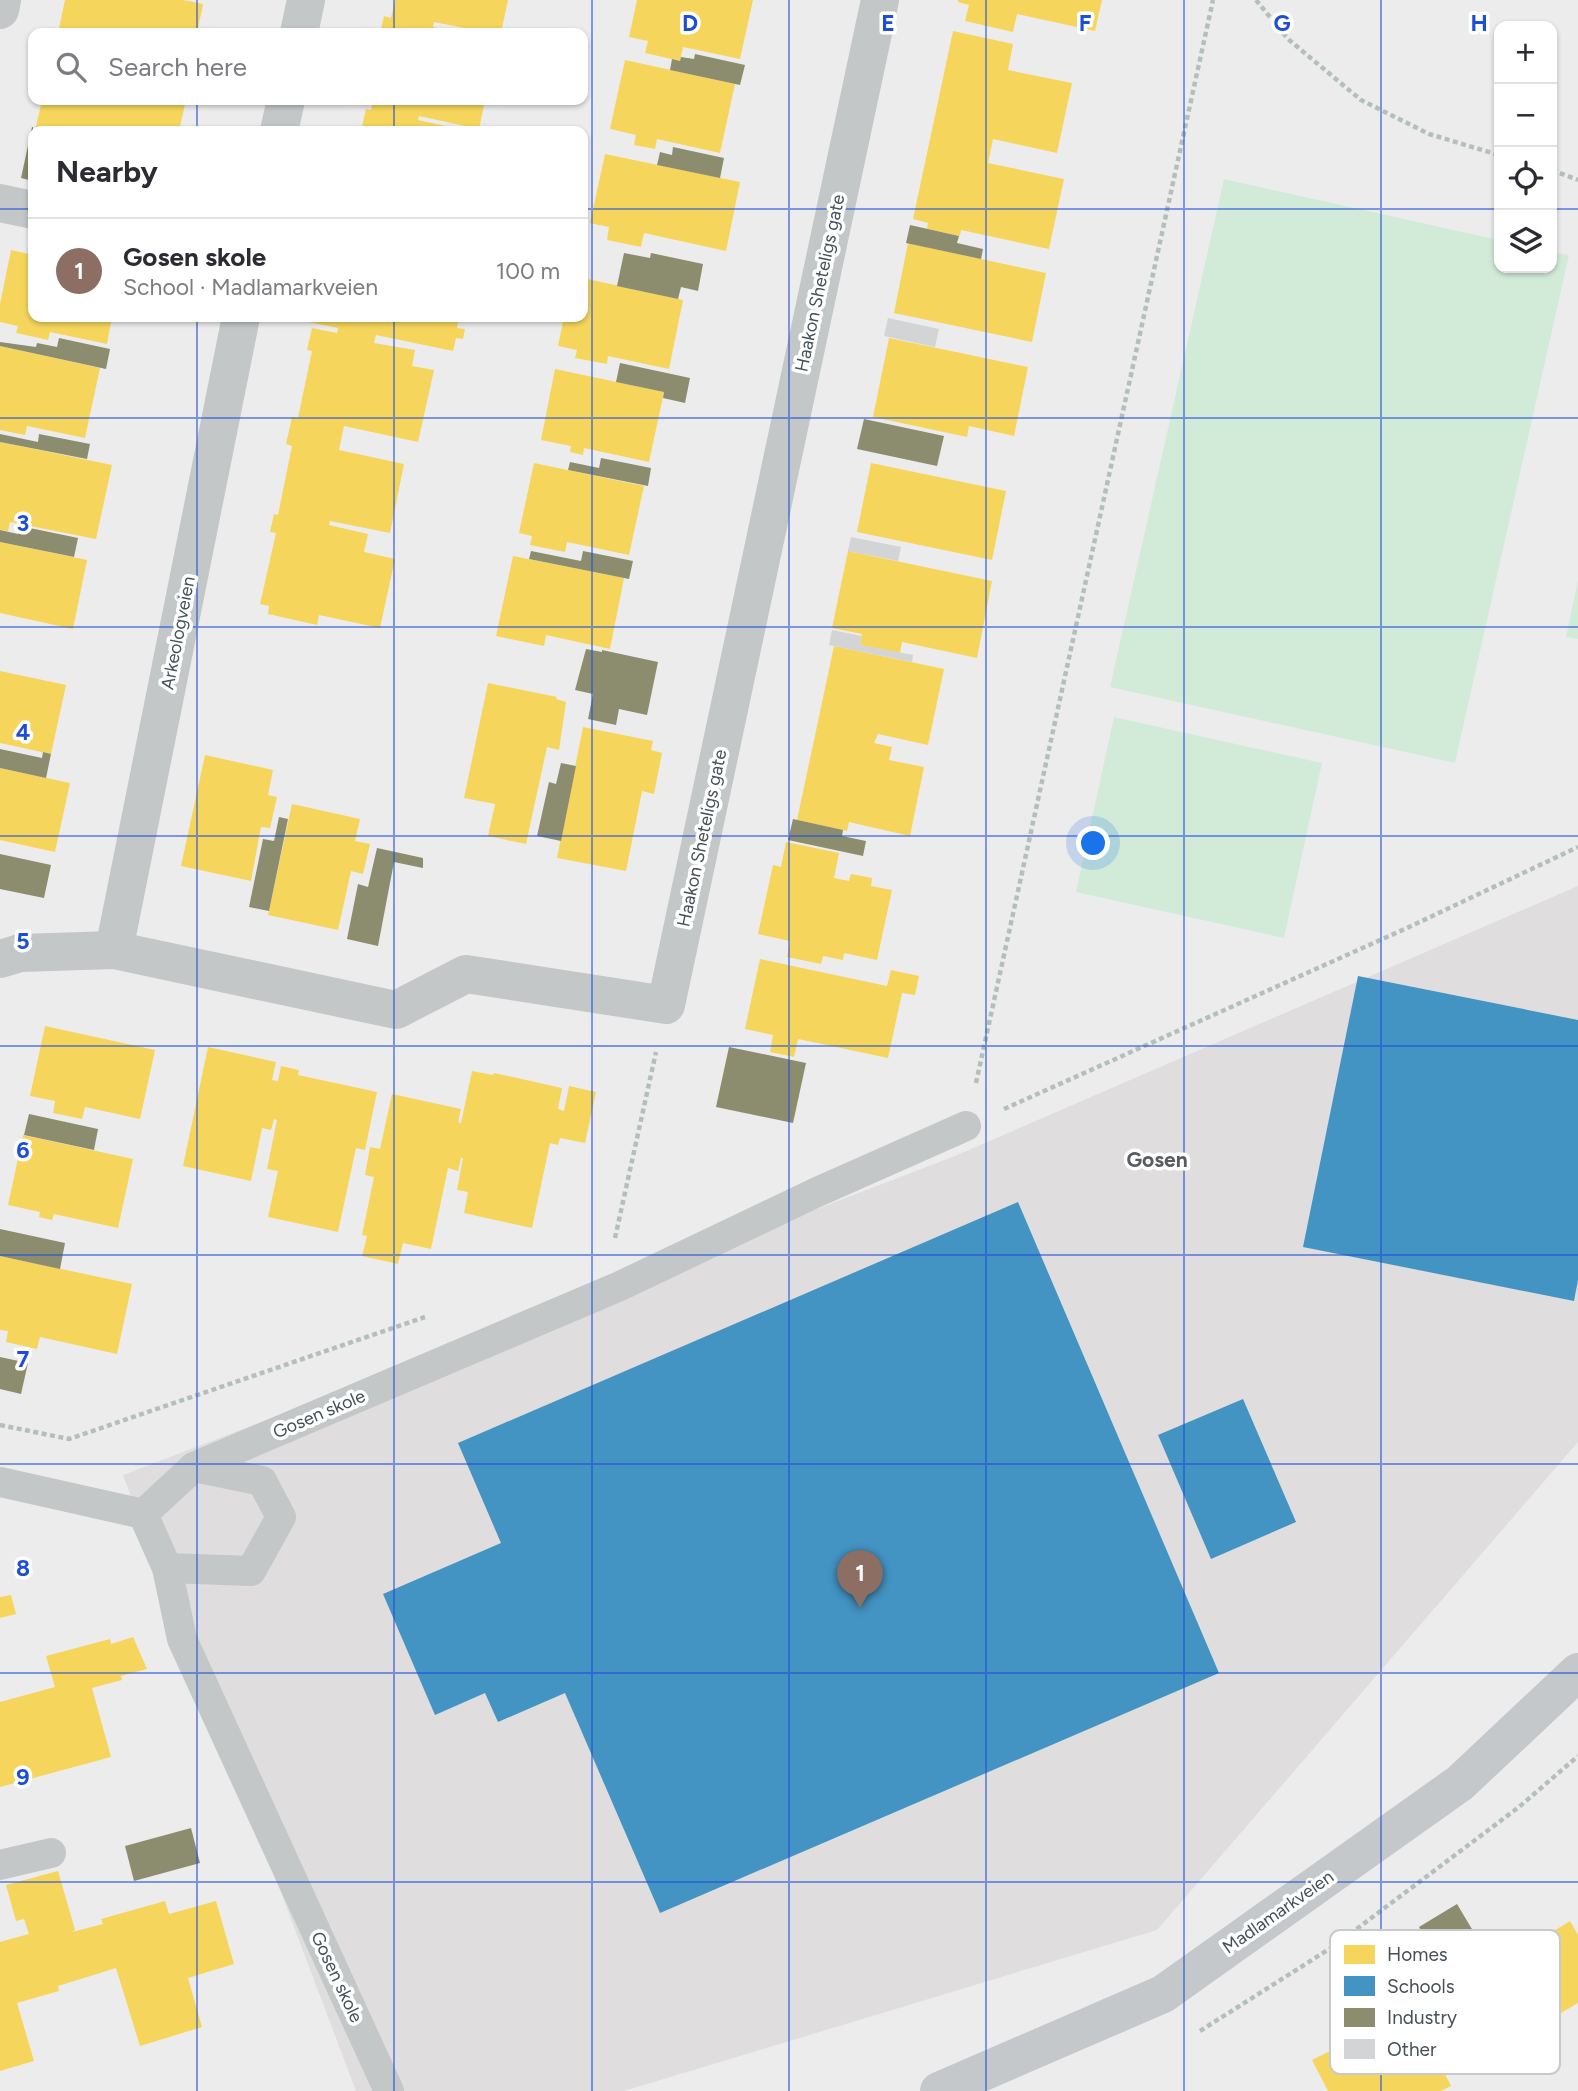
<!DOCTYPE html>
<html lang="en">
<head>
<meta charset="utf-8">
<style>
	body { margin:0; font-family:Figtree,sans-serif; background:#f2f2f3; color:#2b2b33 }
	.controls { position:absolute; right:21px; top:21px; display:grid; overflow:hidden; border-radius:14px; box-shadow:0 2px 5px #0004 }
	.controls button { width:63px; height:63px; display:grid; place-items:center; padding:0; border:0; border-bottom:2px solid #e1e1e2; background:#fff; color:#2b2b33; font:35px sans-serif }
	.you { position:absolute; left:1094px; top:844px; width:24px; height:24px; margin:-18px; border:5px solid #fff; border-radius:50%; background:#1a73e8; box-shadow:0 0 0 10px #1a73e833 }
	.badge { display:grid; place-items:center; width:46px; height:46px; border-radius:50%; background:#111827; color:#fff; font-size:23px; font-weight:700 }
	.pin { position:absolute; translate:-50% -58px; filter:drop-shadow(0 2px 4px #0008) }
	.pin::after { content:''; position:absolute; top:37px; width:24px; height:21px; background:inherit; clip-path:polygon(0 0,100% 0,50% 100%) }
	.list { margin:0; padding:0; list-style:none }
	h2 { display:flex; justify-content:space-between; align-items:center; height:91px; margin:0; padding:0 28px; font-size:30px }
	h2 small { font-size:23px; font-weight:400; color:#7c7c81 }
	.list li { display:grid; grid-template-columns:46px 1fr auto; gap:21px; align-items:center; box-sizing:border-box; height:105px; padding:0 28px; border-top:2px solid #e1e1e2 }
	.list b { display:block; font-size:26px; white-space:nowrap }
	.list p { margin:0; font-size:23px; white-space:nowrap; color:#7c7c81 }
	.list em { font-size:23px; font-style:normal; color:#7c7c81 }
	.icon { flex:none; width:38px; height:38px; fill:none; stroke:currentColor; stroke-width:2; stroke-linecap:round; stroke-linejoin:round }
	.map { position:relative; flex:none; width:1578px; height:2091px; overflow:hidden }
	.search { position:absolute; background:#fff; box-shadow:0 2px 5px #0004; left:28px; top:28px; width:560px; height:77px; display:flex; align-items:center; gap:18px; box-sizing:border-box; padding:0 24px; border-radius:14px; color:#7c7c81; font-size:26px }
	.panel { position:absolute; background:#fff; box-shadow:0 2px 5px #0004; left:28px; top:126px; width:560px; height:196px; border-radius:14px }
	.map>svg:first-child { display:block }
	.education { fill:#dfdddd }
	.green { fill:#d2ebd9 }
	.homes { fill:#f6d55c }
	.schools { fill:#4393c3 }
	.industry { fill:#8c8c6e }
	.building { fill:#d3d4d5 }
	.lines { fill:none; stroke-linecap:round; stroke-linejoin:round }
	.path { stroke:#b3bfba; stroke-width:4.5; stroke-dasharray:5 3.5; stroke-linecap:butt }
	.lane { stroke:#c3c7c8; stroke-width:30 }
	.street { stroke:#c3c7c8; stroke-width:38 }
	.secondary { stroke:#c5c8ca; stroke-width:38 }
	.grid { fill:none; stroke:#1d4ed8; stroke-width:2; stroke-opacity:0.55 }
	.labels { text-anchor:middle; stroke-width:7; stroke-linejoin:round; paint-order:stroke }
	.street-label { font-size:18px; fill:#455057; stroke:#fff }
	.quarter-label { font-size:21px; font-weight:bold; fill:#585c60; stroke:#fff }
	.key { fill:#fff; stroke:#c7cacd; stroke-width:2 }
	.key-label { font-size:19px; fill:#455057 }
	.grid-label { font-size:23px; text-anchor:middle; font-weight:bold; fill:#1d4ed8; stroke:#fff; stroke-width:7; stroke-linejoin:round; paint-order:stroke }
</style>
</head>
<body>
<div class="map">
<svg width="1578" height="2091" viewBox="0 0 1578 2091">
	<rect width="100%" height="100%" fill="#edecec"/>
	<path class="education" d="M1578,886v556l-421,488 -533,161h-268l-233,-616 832,-319z"/>
	<g class="green">
		<path d="M1224,179l275,61v28h53v-16l17,3 -114,508 -345,-76z"/>
		<path d="M1578,580v59l-12,-2z"/>
		<path d="M1114,717l208,46 -38,175 -208,-46z"/>
	</g>
	<g class="homes">
		<path d="M65,0h118l20,4 -6,29h-139z"/>
		<path d="M395,0h113l-7,33h-12l-55,-11 -1,5 4,1 -1,5h-56l4,-17 7,2z"/>
		<path d="M637,0h116l-13,59 -57,-12 -3,14 -35,-8 3,-12 -19,-4z"/>
		<path d="M958,0h144l-7,31 -78,-17 -4,18 -48,-11 4,-16 -11,-3z"/>
		<path d="M953,31l60,13 -5,26 64,13 -15,70 -64,-14 -5,24 76,16 -15,70 -88,-19 -1,6 -33,-7 1,-6 -15,-4z"/>
		<path d="M625,60l110,24 -15,69 -63,-14 -2,10 -21,-4 2,-10 -26,-6z"/>
		<path d="M42,100h144l-7,31h-144z"/>
		<path d="M373,100h112l-6,29 -60,-13 -1,4 37,8 -1,3h-93l5,-22 5,1z"/>
		<path d="M605,154l135,28 -14,69 -82,-18 -3,14 -34,-7 2,-13 -19,-4z"/>
		<path d="M908,243l138,30 -14,69 -138,-29z"/>
		<path d="M11,250l22,5v62h79l-5,27 -57,-12 -2,8 -32,-7 2,-7 -18,-4v-18z"/>
		<path d="M583,278l100,22 -14,69 -61,-13 -1,8 -32,-6 2,-8 -19,-4 6,-29h19z"/>
		<path d="M310,317h149l-2,11 8,1 -2,10 -7,-1 -3,13 -77,-16 -2,8 41,7 -3,16 22,4 -16,72 -74,-16 -5,24 65,14 -14,69 -60,-12 -1,4 39,9 -4,18 31,7 -15,69 -61,-13 -2,10 -49,-11 1,-8 -9,-2 16,-71 -6,-1 4,-18 4,1 14,-69 -6,-2 6,-27 6,1 14,-67 -5,-1 5,-22 25,5 1,-5 -29,-6z"/>
		<path d="M889,338l139,29 -14,69 -45,-10 -2,11 -94,-20z"/>
		<path d="M0,346l100,22 -15,70 -58,-12 -2,9 -25,-5z"/>
		<path d="M555,369l109,23 -15,70 -65,-14 -1,7 -13,-3 1,-6 -30,-6z"/>
		<path d="M0,442l112,23 -16,74 -86,-17 -2,9 -8,-1z"/>
		<path d="M534,463l110,23 -15,69 -62,-13 -2,10 -35,-7 2,-9 -13,-3z"/>
		<path d="M871,463l135,28 -14,69 -135,-28z"/>
		<path d="M0,542l87,18 -14,69 -73,-16z"/>
		<path d="M848,551l144,30 -15,77 -75,-16 -2,11 -40,-8 2,-11 -30,-6z"/>
		<path d="M513,556l111,22 -14,71 -64,-14 -2,11 -48,-10z"/>
		<path d="M834,646l110,23 -16,76 -50,-11 -4,9 18,4 -3,13 35,7 -14,69 -61,-14 -2,9 -50,-11z"/>
		<path d="M0,671l66,14 -15,69 -51,-11z"/>
		<path d="M488,683l69,14 -1,2 10,3 -7,48 -12,-3 -21,97 -38,-8 7,-32 -31,-6z"/>
		<path d="M583,727l70,14 -2,9 11,3 -8,41 -12,-3 -16,80 -69,-13z"/>
		<path d="M205,755l68,15 -5,25 9,2 -7,31 -9,-1 -10,54 -70,-15z"/>
		<path d="M0,768l70,15 -15,69 -55,-12z"/>
		<path d="M292,804l68,15 -5,22 15,3 -7,30 -12,-3 -13,59 -70,-15z"/>
		<path d="M786,842l53,11 -5,25 15,3 2,-7 21,4 -1,8 21,4 -15,70 -33,-7 -1,7 -20,-4 -2,8 -34,-7 3,-16 -32,-7 15,-69 8,2z"/>
		<path d="M760,959l127,27 4,-16 28,6 -4,19 -13,-2 -14,65 -90,-19 -4,18 -24,-5 3,-17 -28,-6z"/>
		<path d="M45,1026l110,24 -15,69 -55,-12 -3,12 -29,-6 2,-12 -25,-5z"/>
		<path d="M208,1047l68,15 -4,18 6,1 3,-15 18,4 -1,5 79,17 -12,58 -9,-2 -18,84 -70,-15 10,-46 -11,-2 10,-49 -3,-1 -3,11 -9,-2 -11,53 -68,-15z"/>
		<path d="M472,1071l21,4 1,-2 68,15 -4,21 6,2 5,-25 27,6 -11,51 -25,-5 -2,7 -8,-2 -18,85 -68,-15 4,-21 -11,-2 6,-32h-2l-3,13 -10,-3 -17,81 -28,-6 -5,21 -36,-8 5,-20 -5,-1 12,-58 -9,-2 5,-28 10,2 12,-55 69,15 -3,13 3,1z"/>
		<path d="M23,1135l110,24 -15,69 -64,-14 -2,6 -13,-3 1,-5 -32,-7z"/>
		<path d="M0,1256l132,28 -15,70 -77,-17 -3,12 -31,-7 2,-11 -8,-1z"/>
		<path d="M11,1595l5,19 -16,4v-21z"/>
		<path d="M133,1637l14,32 -26,7 1,4 -30,8 19,69 -111,30v-85l55,-15 -9,-31 64,-17 1,5z"/>
		<path d="M58,1871l17,59 -3,2 31,-8 -2,-5 64,-18 4,13 47,-13 18,63 -46,14 14,49 -62,19 -24,-78 -58,18 1,5 -42,12 17,58 -34,10v-129l29,-8 -5,-15 -8,2 -10,-36z"/>
		<path d="M1570,1921l8,14v68l-34,20 -5,-8 -24,16 -35,-56 26,-16 -5,-8 37,-22 6,8z"/>
		<path d="M1413,2010l38,76 -10,5h-113l-16,-31z"/>
	</g>
	<g class="schools">
		<path d="M1358,976l220,44v260l-4,21 -271,-54z"/>
		<path d="M1018,1202l201,471 -559,240 -95,-220 -67,29 -13,-29 -50,22 -52,-121 118,-51 -43,-100z"/>
		<path d="M1243,1399l53,123 -85,37 -53,-124z"/>
	</g>
	<g class="industry">
		<path d="M695,54l50,11 -5,20 -70,-15 2,-11 8,2 1,-4 13,2z"/>
		<path d="M32,127h1v54l-12,-3z"/>
		<path d="M673,147l51,11 -4,20 -63,-13 3,-13 12,3z"/>
		<path d="M910,225l49,11 -2,7 26,6 -2,10 -75,-16z"/>
		<path d="M624,253l26,5 1,-5 52,11 -5,27 -17,-4 -3,12 -61,-13z"/>
		<path d="M59,338l51,11 -4,20 -106,-23v-4l36,5 1,-4 20,4z"/>
		<path d="M620,363l70,15 -5,25 -22,-5 1,-6 -48,-10z"/>
		<path d="M864,419l80,17 -7,30 -80,-17z"/>
		<path d="M0,434l38,8 1,-8 51,10 -3,15 -87,-17z"/>
		<path d="M601,458l50,10 -3,18 -80,-16 2,-8 29,6z"/>
		<path d="M20,526l58,12 -4,19 -74,-15v-12l18,4z"/>
		<path d="M531,551l50,10 2,-10 50,10 -4,18 -100,-20z"/>
		<path d="M586,649l16,3v-2l56,12 -11,53 -28,-6 -3,16 -28,-6 5,-25 -18,-4z"/>
		<path d="M0,749l42,9 1,-6 8,2 -5,24 -46,-10z"/>
		<path d="M561,763l15,3 -15,75 -24,-5 12,-54 7,2z"/>
		<path d="M279,817l9,2 -19,92 -20,-4 14,-68 11,2z"/>
		<path d="M793,819l50,11 -1,6 24,5 -3,15 -75,-16z"/>
		<path d="M377,848l46,10v10l-29,-6 -16,84 -31,-7 11,-55 10,3z"/>
		<path d="M0,854l51,11 -7,33 -44,-9z"/>
		<path d="M729,1047l77,16 -13,60 -77,-16z"/>
		<path d="M29,1114l69,15 -4,21 -70,-15z"/>
		<path d="M0,1229l65,14 -5,26 -60,-13z"/>
		<path d="M0,1357l28,6 -7,31 -21,-5z"/>
		<path d="M191,1828l9,35 -66,18 -9,-35z"/>
		<path d="M1457,1904l31,52 -39,23 -30,-52z"/>
	</g>
	<g class="building">
		<path d="M888,318l51,11 -4,18 -51,-11z"/>
		<path d="M851,537l50,10 -3,14 -50,-10z"/>
		<path d="M832,630l30,6 -2,9 53,10 -1,7 -83,-17z"/>
	</g>
	<g class="lines">
		<g class="path">
			<path d="M1256,0l32,39 73,61 68,34 70,21"/>
			<path d="M1552,170l26,10"/>
			<path d="M976,1083l237,-1083"/>
			<path d="M1004,1109l403,-181 171,-81"/>
			<path d="M615,1238l41,-186"/>
			<path d="M0,1425l69,14 356,-122"/>
			<path d="M1200,2031l134,-85 185,-139 59,-51"/>
		</g>
		<g class="lane">
			<path d="M0,1482l143,32 24,54 15,71 207,452"/>
			<path d="M143,1514l51,-47 426,-181 195,-93 151,-67"/>
			<path d="M167,1568l84,3 30,-54 -19,-36 -68,-14"/>
			<path d="M0,1865l51,-12"/>
		</g>
		<g class="street">
			<path d="M0,10l2,-10"/>
			<path d="M299,33l7,-33"/>
			<path d="M279,131l7,-31"/>
			<path d="M0,203l33,7"/>
			<path d="M114,950l127,-633"/>
			<path d="M0,959l20,-6 94,-3 282,60 70,-36 200,31 214,-1005"/>
		</g>
		<path class="secondary" d="M939,2091l224,-97 297,-211 118,-111"/>
	</g>
	<path class="grid" d="M197,0v33M394,0v33M592,0v2091M789,0v2091M986,0v2091M1184,0v2091M1381,0v2091M197,100v31M394,100v31M0,209h33M583,209h916M1552,209h26M197,317v1774M394,317v1774M0,418h1578M0,627h1578M0,836h1578M0,1046h1578M0,1255h1578M0,1464h1578M0,1673h1578M0,1882h1578"/>
	<g class="labels">
		<g class="street-label">
			<text transform="translate(820 283) rotate(-78)" y="6">Haakon Sheteligs gate</text>
			<text transform="translate(178 633) rotate(-79)" y="6">Arkeologveien</text>
			<text transform="translate(702 838) rotate(-78)" y="6">Haakon Sheteligs gate</text>
			<text transform="translate(319 1414) rotate(-23)" y="6">Gosen skole</text>
			<text transform="translate(1278 1912) rotate(-35)" y="6">Madlamarkveien</text>
			<text transform="translate(337 1977) rotate(65)" y="6">Gosen skole</text>
		</g>
		<g class="quarter-label">
			<text x="1157" y="1167">Gosen</text>
		</g>
	</g>
	<rect x="1330" y="1930" width="230" height="144" rx="10" class="key"/>
	<rect x="1344" y="1945" width="31" height="19" fill="#f6d55c"/>
	<rect x="1344" y="1976" width="31" height="20" fill="#4393c3"/>
	<rect x="1344" y="2008" width="31" height="19" fill="#8c8c6e"/>
	<rect x="1344" y="2039" width="31" height="20" fill="#d3d4d5"/>
	<g class="key-label">
		<text x="1387" y="1961">Homes</text>
		<text x="1387" y="1993">Schools</text>
		<text x="1387" y="2024">Industry</text>
		<text x="1387" y="2056">Other</text>
	</g>
	<g class="grid-label">
		<text x="690" y="31">D</text>
		<text x="888" y="31">E</text>
		<text x="1085" y="31">F</text>
		<text x="1282" y="31">G</text>
		<text x="1479" y="31">H</text>
		<text x="23" y="531">3</text>
		<text x="23" y="740">4</text>
		<text x="23" y="949">5</text>
		<text x="23" y="1158">6</text>
		<text x="23" y="1367">7</text>
		<text x="23" y="1576">8</text>
		<text x="23" y="1785">9</text>
	</g>
</svg>
<div class="controls">
<button>+</button>
<button>−</button>
<button><svg class="icon" aria-label="locate" viewBox="0 0 24 24"><circle cx="12" cy="12" r="6"/><path d="M12 2v4M12 18v4M2 12h4M18 12h4"/></svg></button>
<button><svg class="icon" aria-label="layers" viewBox="0 0 24 24"><path d="M12 4l9 5-9 5-9-5zM3 14l9 5 9-5"/></svg></button>
</div>
<div class="you"></div>
<div class="pin badge" style="left:860px;top:1608px;background:#8d6e63">1</div>
<div class="search"><svg class="icon" aria-label="search" viewBox="0 0 24 24"><circle cx="10" cy="10" r="6"/><path d="M15 15l6 6"/></svg>Search here</div>
<section class="panel">
<h2>Nearby<small></small></h2>
<ul class="list">
<li><span class="badge" style="background:#8d6e63">1</span><div><b>Gosen skole</b><p>School · Madlamarkveien</p></div><em>100 m</em></li>
</ul>
</section>
</div>
</body>
</html>
